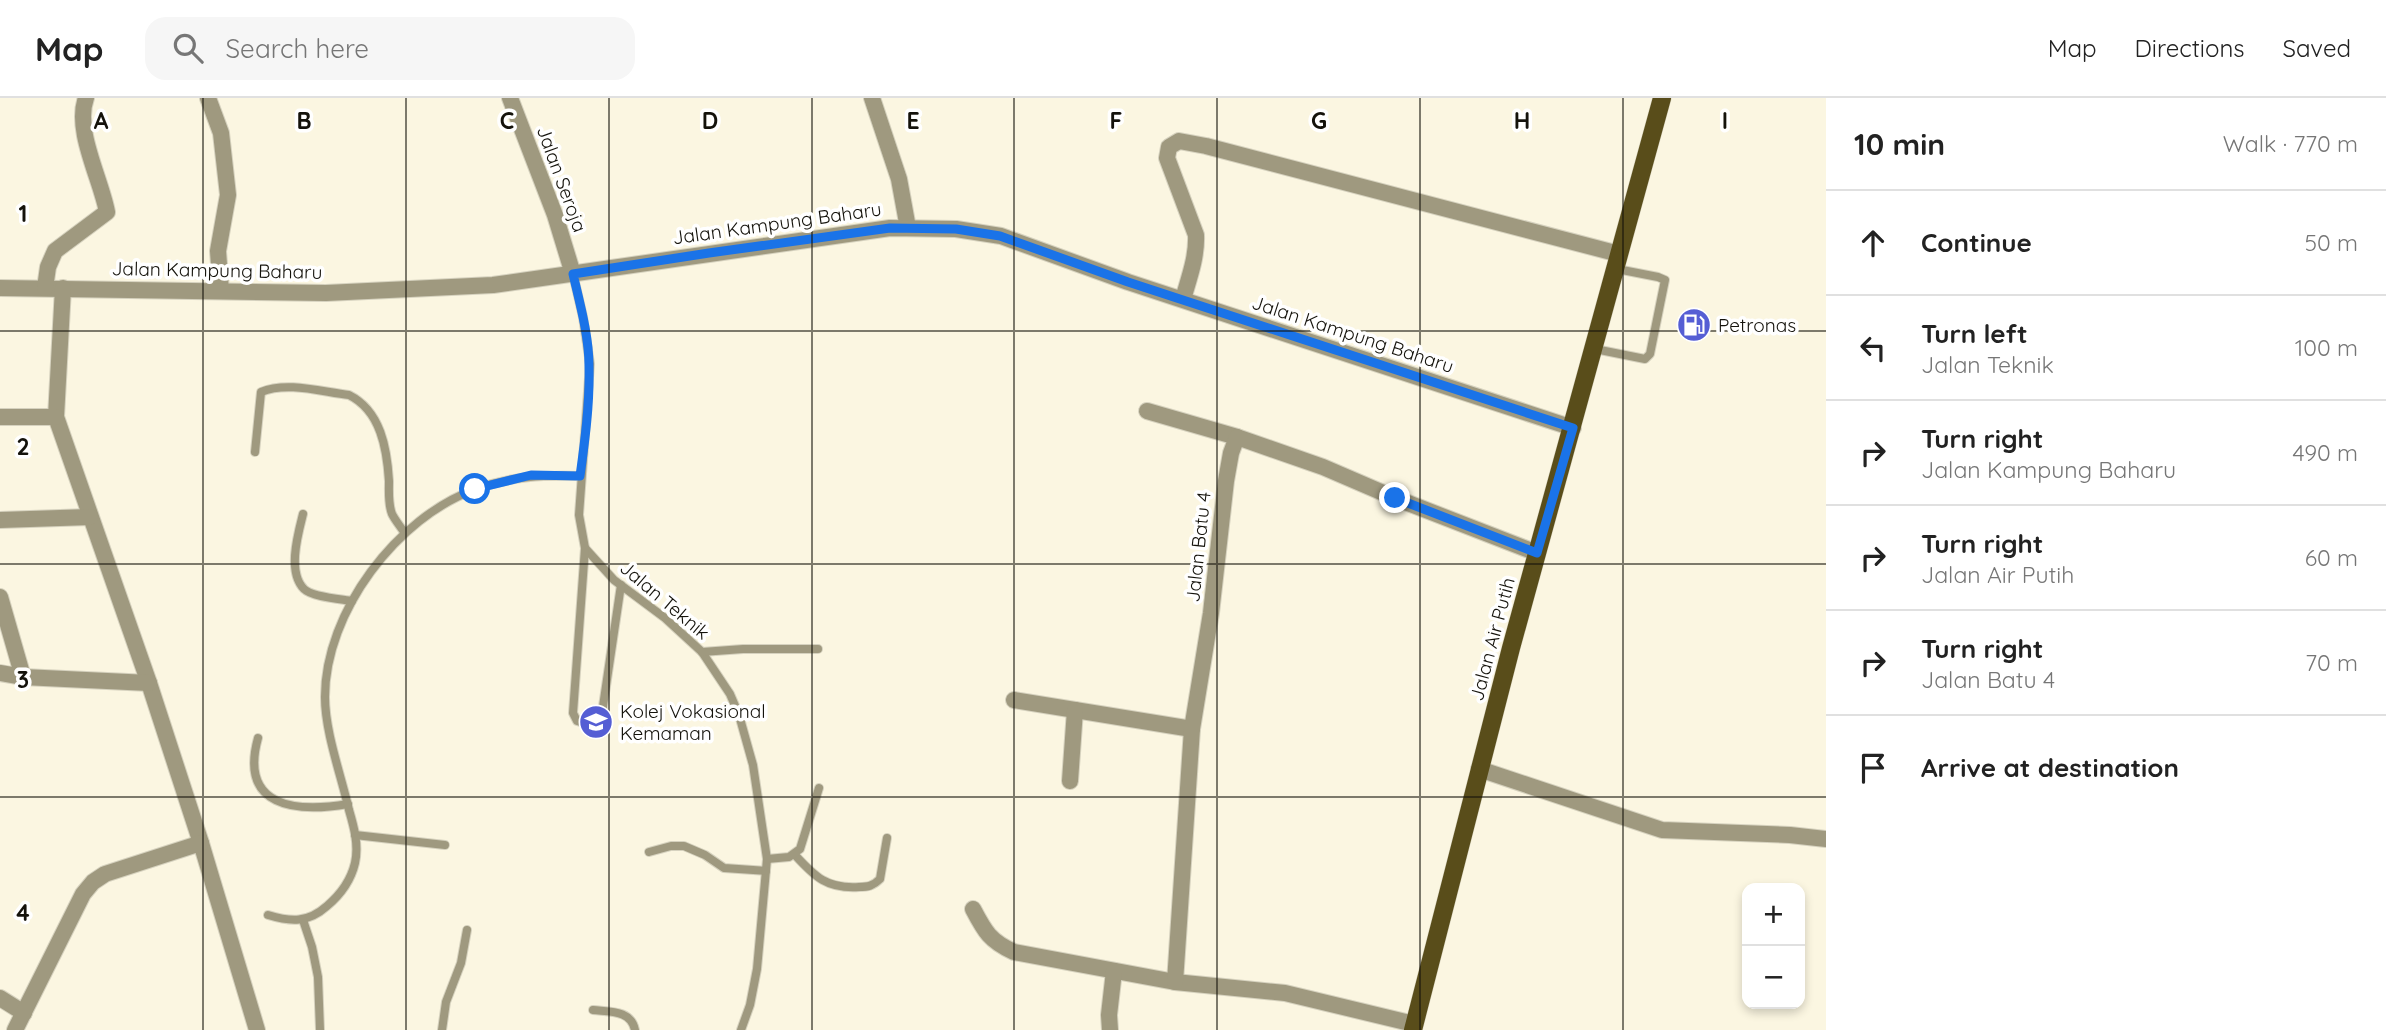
<!DOCTYPE html>
<html lang="en">
<head>
<meta charset="utf-8">
<style>
	body { margin:0; font-family:Quicksand,sans-serif; background:#f6f6f6; color:#222 }
	.controls { position:absolute; right:21px; bottom:21px; display:grid; overflow:hidden; border-radius:14px; box-shadow:0 4px 10px #0003 }
	.controls button { width:63px; height:63px; display:grid; place-items:center; padding:0; border:0; border-bottom:2px solid #e0e0e0; background:#fff; color:#222; font:35px sans-serif }
	.stop { position:absolute; width:21px; height:21px; margin:-16px; border:5px solid #1a73e8; border-radius:50%; background:#fff }
	.stop.end { background:#1a73e8; border-color:#fff; box-shadow:0 2px 7px #0008 }
	.list { margin:0; padding:0; list-style:none }
	h2 { display:flex; justify-content:space-between; align-items:center; height:91px; margin:0; padding:0 28px; font-size:30px }
	h2 small { font-size:23px; font-weight:400; color:#767676 }
	.list li { display:grid; grid-template-columns:46px 1fr auto; gap:21px; align-items:center; box-sizing:border-box; height:105px; padding:0 28px; border-top:2px solid #e0e0e0 }
	.list b { display:block; font-size:26px; white-space:nowrap }
	.list p { margin:0; font-size:23px; white-space:nowrap; color:#767676 }
	.list em { font-size:23px; font-style:normal; color:#767676 }
	.icon { flex:none; width:38px; height:38px; fill:none; stroke:currentColor; stroke-width:2; stroke-linecap:round; stroke-linejoin:round }
	.map { position:relative; flex:none; width:1826px; height:932px; overflow:hidden }
	header { display:flex; align-items:center; gap:42px; box-sizing:border-box; height:98px; padding:0 35px; background:#fff; border-bottom:2px solid #e0e0e0 }
	header strong { font-size:33px }
	nav { display:flex; gap:38px; margin-inline-start:auto; font-size:24px }
	.search { width:490px; height:63px; background:#f6f6f6; display:flex; align-items:center; gap:18px; box-sizing:border-box; padding:0 24px; border-radius:21px; color:#767676; font-size:26px }
	main { display:flex }
	aside { flex:1; background:#fff }
	.map>svg:first-child { display:block }
	.lines { fill:none; stroke-linecap:round; stroke-linejoin:round }
	.lane-casing { stroke:#d6d2bf; stroke-width:10 }
	.street-casing { stroke:#d6d2bf; stroke-width:18 }
	.primary-casing { stroke:#d6d2bf; stroke-width:19 }
	.lane { stroke:#9f997f; stroke-width:8 }
	.street { stroke:#9f997f; stroke-width:16 }
	.primary { stroke:#594d1a; stroke-width:18 }
	.route { stroke:#1a73e8; stroke-width:9 }
	.grid { fill:none; stroke:#14120b; stroke-width:2; stroke-opacity:0.55 }
	.labels { text-anchor:middle; stroke-width:7; stroke-linejoin:round; paint-order:stroke }
	.street-label { font-size:19px; fill:#14120b; stroke:#fff }
	.poi-label { font-size:19px; fill:#14120b; stroke:#fff; text-anchor:start }
	.grid-label { font-size:23px; text-anchor:middle; font-weight:bold; fill:#14120b; stroke:#fff; stroke-width:7; stroke-linejoin:round; paint-order:stroke }
</style>
</head>
<body>
<header>
<strong>Map</strong>
<div class="search"><svg class="icon" aria-label="search" viewBox="0 0 24 24"><circle cx="10" cy="10" r="6"/><path d="M15 15l6 6"/></svg>Search here</div>
<nav><a>Map</a><a>Directions</a><a>Saved</a></nav>
</header>
<main>
<div class="map">
<svg width="1826" height="932" viewBox="0 0 1826 932">
	<rect width="100%" height="100%" fill="#fbf6e1"/>
	<g class="lines">
		<g class="lane-casing">
			<g id="lane">
				<path d="M573,176l10,43 7,47 -11,151 6,33 29,32 51,38 37,34 28,42 9,21 14,50 14,94 -10,110 -7,36 -9,25"/>
				<path d="M1595,251l50,10 5,-5 15,-74 -7,-3 -41,-8"/>
				<path d="M255,354l6,-60c26,-11 61,0 88,3 32,16 38,54 40,86 0,11 -1,23 3,33 3,6 8,12 12,18"/>
				<path d="M303,416c-5,20 -16,58 1,75 8,8 36,10 48,12"/>
				<path d="M585,450l-12,165 4,8 7,2h12l6,-10 19,-128"/>
				<path d="M702,554l41,-3h75"/>
				<path d="M258,640c-19,69 37,75 90,66"/>
				<path d="M355,737l90,10"/>
				<path d="M649,754l22,-6h13l21,9 19,13 42,3"/>
				<path d="M795,757c20,22 32,34 64,32 9,0 14,-1 21,-8l7,-41"/>
				<path d="M767,761l22,-2 11,-8 19,-61"/>
				<path d="M268,817c23,7 40,8 59,-9 13,-11 24,-26 28,-43 4,-18 -1,-36 -6,-53 -8,-35 -24,-78 -24,-113 0,-85 72,-180 151,-208 36,-13 67,-14 104,-13"/>
				<path d="M303,822l9,27 6,30 2,53"/>
				<path d="M593,912c17,2 38,0 42,20"/>
				<path d="M442,932l4,-28 15,-39 6,-33"/>
			</g>
		</g>
		<g class="street-casing">
			<g id="street">
				<path d="M208,0l13,35 7,62 -10,56 3,40"/>
				<path d="M510,0l45,117 18,59"/>
				<path d="M872,0l27,81 9,49"/>
				<path d="M0,190l326,5 167,-8 397,-57 66,1 45,7 127,46 445,146"/>
				<path d="M45,190l3,-21 7,-16 52,-39c-6,-33 -33,-82 -21,-114"/>
				<path d="M63,190l-7,129 93,266 52,160 56,187"/>
				<path d="M1183,201c6,-21 14,-42 13,-64l-29,-77 2,-11 10,-6 27,5 413,108"/>
				<path d="M1147,313l90,26"/>
				<path d="M0,319h56"/>
				<path d="M0,422l90,-3"/>
				<path d="M0,499l23,80"/>
				<path d="M0,575l23,4 126,6"/>
				<path d="M1014,602l178,29"/>
				<path d="M1479,671l183,61 128,5 36,4"/>
				<path d="M1070,683l5,-71"/>
				<path d="M973,811c12,23 17,32 41,43l161,30 110,11 129,31"/>
				<path d="M1175,884l17,-253 19,-116 15,-132 5,-28 6,-16 86,30 72,31 142,55"/>
				<path d="M0,900l24,15"/>
				<path d="M15,932l68,-136 10,-12 12,-8 96,-31"/>
				<path d="M1110,932l-1,-15 5,-44"/>
			</g>
		</g>
		<g class="primary-casing">
			<path id="primary" d="M1413,932l98,-382 151,-550"/>
		</g>
		<use href="#lane" class="lane"/>
		<use href="#street" class="street"/>
		<use href="#primary" class="primary"/>
	</g>
	<g class="lines">
		<path class="route" d="M475,391l56,-14 49,1c5,-36 10,-73 9,-110 0,-30 -9,-62 -16,-92l136,-21 181,-25 66,1 44,7 128,46 445,146 -36,125 -142,-55"/>
	</g>
	<path class="grid" d="M203,0v932M406,0v932M609,0v932M812,0v932M1014,0v932M1217,0v932M1420,0v932M1623,0v932M0,233h1826M0,466h1826M0,699h1826"/>
	<defs>
		<g id="fuel-disc" transform="scale(1.75)"><circle r="9.5" fill="#555ed4" stroke="#fff"/><path d="M-5.5-6h7V0h2V4h1.3V-2.5L3-4.5l.8-.8L6-3V5H2.5V1h-1V6h-7ZM-4.2-4.7v3.2H.2V-4.7Z" fill="#fff"/></g>
		<g id="university-disc" transform="scale(1.75)"><circle r="9.5" fill="#555ed4" stroke="#fff"/><path d="M0-5L7-2L0 1L-7-2ZM-4 1L0 2.5L4 1V4Q0 6-4 4Z" fill="#fff"/></g>
	</defs>
	<g fill-rule="evenodd">
		<use href="#fuel-disc" x="1694" y="227"/>
		<use href="#university-disc" x="596" y="624"/>
	</g>
	<g class="labels">
		<g class="street-label">
			<text transform="translate(562 81) rotate(70)" y="7">Jalan Seroja</text>
			<text transform="translate(777 125) rotate(-8)" y="7">Jalan Kampung Baharu</text>
			<text transform="translate(217 172) rotate(1)" y="7">Jalan Kampung Baharu</text>
			<text transform="translate(1353 236) rotate(18)" y="7">Jalan Kampung Baharu</text>
			<text transform="translate(1198 449) rotate(-84)" y="7">Jalan Batu 4</text>
			<text transform="translate(665 502) rotate(40)" y="7">Jalan Teknik</text>
			<text transform="translate(1492 541) rotate(-75)" y="7">Jalan Air Putih</text>
		</g>
		<g class="poi-label">
			<text x="1718" y="234">Petronas</text>
			<text x="620" y="620">Kolej Vokasional<tspan x="620" dy="22">Kemaman</tspan></text>
		</g>
	</g>
	<g class="grid-label">
		<text x="101" y="31">A</text>
		<text x="304" y="31">B</text>
		<text x="507" y="31">C</text>
		<text x="710" y="31">D</text>
		<text x="913" y="31">E</text>
		<text x="1116" y="31">F</text>
		<text x="1319" y="31">G</text>
		<text x="1522" y="31">H</text>
		<text x="1725" y="31">I</text>
		<text x="23" y="124">1</text>
		<text x="23" y="357">2</text>
		<text x="23" y="590">3</text>
		<text x="23" y="823">4</text>
	</g>
</svg>
<div class="controls">
<button>+</button>
<button>−</button>
</div>
<div class="stop" style="left:475px;top:391px"></div>
<div class="stop end" style="left:1395px;top:400px"></div>
</div>
<aside>
<h2>10 min<small>Walk · 770 m</small></h2>
<ul class="list">
<li><svg class="icon" aria-label="ahead" viewBox="0 0 24 24"><path d="M12 20V5M6 11l6-6 6 6"/></svg><div><b>Continue</b></div><em>50 m</em></li>
<li><svg class="icon" aria-label="left" viewBox="0 0 24 24"><path d="M17 20v-9H6M10 6l-5 5 5 5"/></svg><div><b>Turn left</b><p>Jalan Teknik</p></div><em>100 m</em></li>
<li><svg class="icon" aria-label="right" viewBox="0 0 24 24"><path d="M7 20v-9h11M14 6l5 5-5 5"/></svg><div><b>Turn right</b><p>Jalan Kampung Baharu</p></div><em>490 m</em></li>
<li><svg class="icon" aria-label="right" viewBox="0 0 24 24"><path d="M7 20v-9h11M14 6l5 5-5 5"/></svg><div><b>Turn right</b><p>Jalan Air Putih</p></div><em>60 m</em></li>
<li><svg class="icon" aria-label="right" viewBox="0 0 24 24"><path d="M7 20v-9h11M14 6l5 5-5 5"/></svg><div><b>Turn right</b><p>Jalan Batu 4</p></div><em>70 m</em></li>
<li><svg class="icon" aria-label="arrive" viewBox="0 0 24 24"><path d="M6 21V4h12l-3 4 3 4H6"/></svg><div><b>Arrive at destination</b></div></li>
</ul>
</aside>
</main>
</body>
</html>
